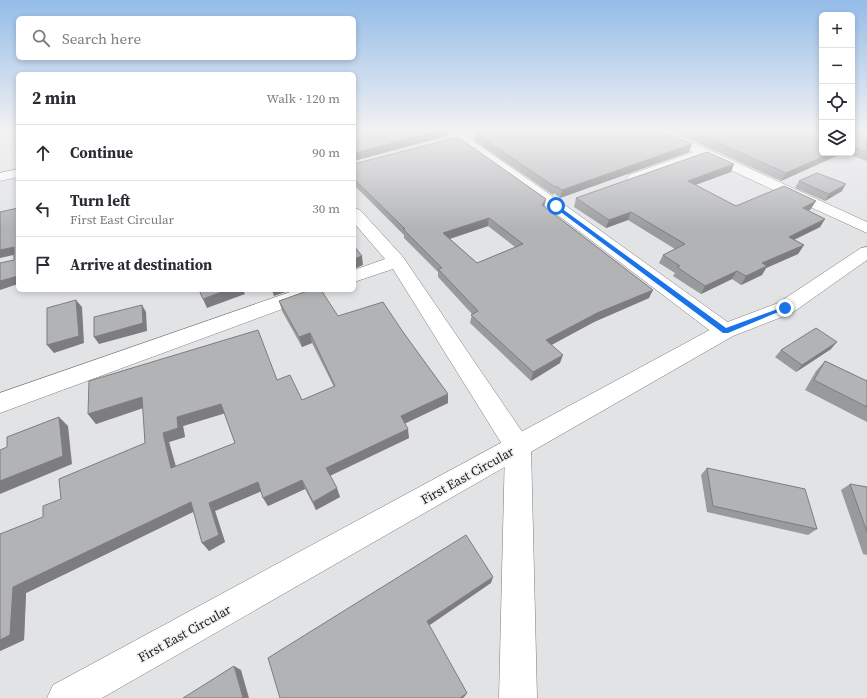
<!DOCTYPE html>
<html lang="en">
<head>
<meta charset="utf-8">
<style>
	body { margin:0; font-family:"Source Serif 4",serif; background:#f7f7f7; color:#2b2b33 }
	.controls { position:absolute; right:12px; top:12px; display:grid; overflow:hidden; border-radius:6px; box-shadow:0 2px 6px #0003 }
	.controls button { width:36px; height:36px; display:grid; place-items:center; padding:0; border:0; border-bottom:1px solid #e1e1e2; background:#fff; color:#2b2b33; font:20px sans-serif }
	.stop { position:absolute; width:12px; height:12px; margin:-9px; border:3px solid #1a73e8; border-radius:50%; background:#fff }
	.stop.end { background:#1a73e8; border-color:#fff; box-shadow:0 1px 4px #0008 }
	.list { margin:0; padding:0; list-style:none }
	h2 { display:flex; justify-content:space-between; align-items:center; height:52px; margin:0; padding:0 16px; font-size:17px }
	h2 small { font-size:13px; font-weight:400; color:#7c7c81 }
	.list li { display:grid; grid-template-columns:26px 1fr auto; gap:12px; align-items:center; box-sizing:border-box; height:56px; padding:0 16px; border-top:1px solid #e1e1e2 }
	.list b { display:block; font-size:15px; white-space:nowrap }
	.list p { margin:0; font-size:13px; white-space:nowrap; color:#7c7c81 }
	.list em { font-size:13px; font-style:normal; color:#7c7c81 }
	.icon { flex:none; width:22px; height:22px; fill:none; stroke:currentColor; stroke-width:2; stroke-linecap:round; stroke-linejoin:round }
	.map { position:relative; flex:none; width:867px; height:698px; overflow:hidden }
	.search { position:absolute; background:#fff; box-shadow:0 2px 6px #0003; left:16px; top:16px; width:340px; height:44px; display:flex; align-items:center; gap:10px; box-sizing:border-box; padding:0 14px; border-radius:6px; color:#7c7c81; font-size:15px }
	.panel { position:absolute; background:#fff; box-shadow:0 2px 6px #0003; left:16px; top:72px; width:340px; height:220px; border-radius:6px }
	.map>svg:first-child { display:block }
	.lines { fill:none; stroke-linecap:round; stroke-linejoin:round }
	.minor-casing { stroke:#7b7c7d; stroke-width:1 }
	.tertiary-casing { stroke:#7b7c7d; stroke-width:1 }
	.minor { fill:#fff; fill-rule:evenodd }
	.tertiary { fill:#fff; fill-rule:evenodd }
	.wall { fill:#999a9c; fill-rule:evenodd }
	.shaded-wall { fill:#7d7d7f }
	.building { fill:#b2b3b5; stroke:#7d7d7f; fill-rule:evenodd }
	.route { fill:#1a73e8 }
	.labels { text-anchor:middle; stroke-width:3; stroke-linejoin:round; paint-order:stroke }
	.near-street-label { font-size:13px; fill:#191a1a; stroke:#f0f0f2 }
</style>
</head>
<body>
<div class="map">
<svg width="867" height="698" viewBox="0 0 867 698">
	<rect width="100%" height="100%" fill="#e2e3e5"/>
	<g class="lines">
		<g class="minor-casing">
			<g id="minor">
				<path d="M444,131h15l103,72 171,123 3,5 -3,5 -8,2 -8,-2 -167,-127z"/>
				<path d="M651,131h17l199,91v11l-163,-75 -65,23 -5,1 -5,-1 -2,-3 2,-3 64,-23 -40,-18z"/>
				<path d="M18,169v8l-18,4v-8z"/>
				<path d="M354,208l6,2 43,47 124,182 4,8 6,251h-38l6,-249 -112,-180 -39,13v-12l31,-11 -31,-36z"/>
				<path d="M296,290h30l-3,4 -323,119v-20z"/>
			</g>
		</g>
		<g class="tertiary-casing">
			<path id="tertiary" d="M867,247v13l-75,53 -59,23 -631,362h-55l6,-13 664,-359 61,-23 83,-55z"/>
		</g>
		<use href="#minor" class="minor"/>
		<use href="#tertiary" class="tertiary"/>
	</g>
	<g class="wall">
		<path d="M672,131h150v22h21l-62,28z"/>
		<path d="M852,131h15v30l-23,-8h8z"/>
		<path d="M475,133l214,19 -129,46 -6,-5 -1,2 -78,-54z"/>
		<path d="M354,164l192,35 -2,8 105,91 -55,24 -43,23 9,18 -29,18 -61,-58 2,-9 -34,-37v-5l-34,-34v-3l-50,-50zM488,226l27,21 -38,16 -27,-24z"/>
		<path d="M731,172l-36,13 41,21 75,3 -3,2 17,8 -5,8 -26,13 10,5 -6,9 -32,14 -4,7 -21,10 -9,-6 -31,15 -28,-18 2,-3 -16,-10 4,-8 12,-6 -47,-29 -22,8 -32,-21 2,-9z"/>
		<path d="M799,181l43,10 -17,10 -30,-13z"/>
		<path d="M279,301l124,31 45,62v9l-43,20 4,15 -79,38 10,21 -24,13 -11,-21 -37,17 -7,-15 -46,20 10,31 -16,9 -16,-39 -167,81 -2,47 -24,11 43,-134 18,-18 84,-56 -2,-35 -47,16 -8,-10 189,-34 25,20 32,-13 -22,-44 -10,4 -20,-36zM224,413l11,30 -59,23 -7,-24 16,-5 -2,-11z"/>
		<path d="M831,349l-35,23 -21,-15 6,-7z"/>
		<path d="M825,361l41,20 1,-2v43l-62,-32 11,-19z"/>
		<path d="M707,468l110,61 -9,6 -101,-23 -6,-37z"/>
		<path d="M850,484l17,3v68l-4,-1 -22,-64z"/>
	</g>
	<g class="shaded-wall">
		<path d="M438,131h9v5l-93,25v-8z"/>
		<path d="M692,144l-3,8 -129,46 2,-8z"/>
		<path d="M831,153h12l-62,28 5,-8z"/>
		<path d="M734,164l-3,8 -47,17 4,-8z"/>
		<path d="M846,184l-4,7 -17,10 4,-7z"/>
		<path d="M546,199l-2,8 -2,-2z"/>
		<path d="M816,201l-5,8 -14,8 6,-9z"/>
		<path d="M631,212l-3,8 -22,8 3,-8z"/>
		<path d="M489,218l-1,8 -45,15v-8z"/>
		<path d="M825,219l-5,8 -37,18 6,-8z"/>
		<path d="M804,245l-6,9 -32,14 -4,7 -21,10 5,-9 16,-13z"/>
		<path d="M14,247l4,7 -18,4v-8z"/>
		<path d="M362,256l1,9 -9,4v-10z"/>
		<path d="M737,271l-5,8 -31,15 4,-8z"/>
		<path d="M18,276v8l-18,6v-9z"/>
		<path d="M227,290h16l2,4 -38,14 -4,-9z"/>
		<path d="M272,290h19l-17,6z"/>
		<path d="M653,290l-4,8 -55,24 -50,27 2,-9 51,-27z"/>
		<path d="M76,300l6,7 2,36 -30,10 -7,-8z"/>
		<path d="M142,305l4,7 1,19 -48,13 -5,-7z"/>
		<path d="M310,333l2,10 -10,4 -3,-10z"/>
		<path d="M837,342l-6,7 -35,23 6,-7z"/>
		<path d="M563,355l-3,8 -29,18 2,-9z"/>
		<path d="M448,394v9l-46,22 -1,-9z"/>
		<path d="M142,397l7,9 -53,18 -8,-10z"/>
		<path d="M221,404l5,9 -43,13 2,11 -16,5 9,34 -7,-8 -8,-35 14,-16z"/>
		<path d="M59,417l9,9 4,38 -72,30v-13z"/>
		<path d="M408,429l1,9 -80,38 -3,-8z"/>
		<path d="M302,480l3,9 -37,17 -5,-8z"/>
		<path d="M258,482l4,9 -47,20 10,31 -16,9 -7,-8 7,-40z"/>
		<path d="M337,488l3,9 -24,13 -3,-8z"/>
		<path d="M191,502l6,8 -171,83 -2,47 -24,11v-11l13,-53z"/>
		<path d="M493,577l-2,6 -64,44v-6z"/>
		<path d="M234,666l7,4 8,28h-6z"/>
		<path d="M467,693l-2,3 -2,2h-3z"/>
	</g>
	<g class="building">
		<path d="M354,131h84l-84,22z"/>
		<path d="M483,131h179l30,13 -130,46 -6,-4 -1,1 -80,-54z"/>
		<path d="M691,131h131v22h9l-45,20z"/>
		<path d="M852,131h15v21l-15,-5z"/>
		<path d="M458,137l88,62 -4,6 111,85 -56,23 -51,27 17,15 -30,17 -62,-57 7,-4 -40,-42 4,-1 -39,-39h2l-51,-50v-15zM489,218l34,26 -46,19 -34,-30z"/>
		<path d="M707,152l27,12 -46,17 48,25 48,-20 32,15 -13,7 22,11 -36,18 15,8 -42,18 5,3 -21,10 -9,-5 -32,15 -28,-19 3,-1 -17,-11 22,-11 -54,-32 -22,8 -33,-22z"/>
		<path d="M817,173l29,11 -17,10 -30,-13z"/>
		<path d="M18,208v68l-18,5v-18l14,-3v-13l-14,3v-38z"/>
		<path d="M354,246l8,10 -8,3z"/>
		<path d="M199,290h28l-24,9z"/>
		<path d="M310,290h11l17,26 45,-14 20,30 45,62 -47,22 7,13 -82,39 11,20 -24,14 -11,-22 -39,18 -5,-16 -49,21 10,32 -17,8 -11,-41 -178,85 -3,48 -10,5v-106l43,-17v-11l18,-7 -2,-20 86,-36 -3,-46 -54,17 1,-33 169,-51 19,50 13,-5 12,25 33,-14 -25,-53 -11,4 -20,-36zM221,404l14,39 -64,25 -8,-35 15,-5 -1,-11z"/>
		<path d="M76,300l3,36 -32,9v-37z"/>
		<path d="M142,305l1,18 -49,14v-20z"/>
		<path d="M816,328l21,14 -35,23 -21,-15z"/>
		<path d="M825,361l42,20v26l-53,-27z"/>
		<path d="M59,417l4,39 -63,25v-31l7,-3v-10z"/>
		<path d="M707,468l98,21 12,40 -104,-23z"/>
		<path d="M850,484l17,3v45z"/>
		<path d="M466,535l27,42 -66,44 40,72 -7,5h-180l-12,-40z"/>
		<path d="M234,666l9,32h-60z"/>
	</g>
	<linearGradient id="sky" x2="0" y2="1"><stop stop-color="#94bce8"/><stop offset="0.57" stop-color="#f2f2f3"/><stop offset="1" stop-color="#f2f2f3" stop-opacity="0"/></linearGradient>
	<rect width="867" height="229" fill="url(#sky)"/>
	<path class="route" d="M554,205h3l169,123 57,-21 5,1 -60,25h-5l-169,-126z"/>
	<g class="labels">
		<g class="near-street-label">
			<text transform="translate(467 475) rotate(-29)" y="5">First East Circular</text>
			<text transform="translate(184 633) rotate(-29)" y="5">First East Circular</text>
		</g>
	</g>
</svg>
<div class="controls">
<button>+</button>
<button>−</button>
<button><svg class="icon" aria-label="locate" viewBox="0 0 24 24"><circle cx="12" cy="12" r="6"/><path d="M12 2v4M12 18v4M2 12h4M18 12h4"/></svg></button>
<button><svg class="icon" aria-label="layers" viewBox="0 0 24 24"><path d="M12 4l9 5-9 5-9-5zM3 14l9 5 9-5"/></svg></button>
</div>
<div class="stop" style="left:556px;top:206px"></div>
<div class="stop end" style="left:785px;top:308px"></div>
<div class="search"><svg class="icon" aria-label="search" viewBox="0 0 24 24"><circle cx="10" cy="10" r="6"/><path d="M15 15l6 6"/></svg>Search here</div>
<section class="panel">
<h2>2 min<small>Walk · 120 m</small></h2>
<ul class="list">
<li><svg class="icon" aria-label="ahead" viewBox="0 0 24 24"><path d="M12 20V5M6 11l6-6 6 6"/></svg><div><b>Continue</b></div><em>90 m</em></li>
<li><svg class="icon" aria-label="left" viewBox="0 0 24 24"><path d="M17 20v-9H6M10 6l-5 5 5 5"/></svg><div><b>Turn left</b><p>First East Circular</p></div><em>30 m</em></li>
<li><svg class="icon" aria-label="arrive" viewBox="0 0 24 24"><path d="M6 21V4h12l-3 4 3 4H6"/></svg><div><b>Arrive at destination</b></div></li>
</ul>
</section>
</div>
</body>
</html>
